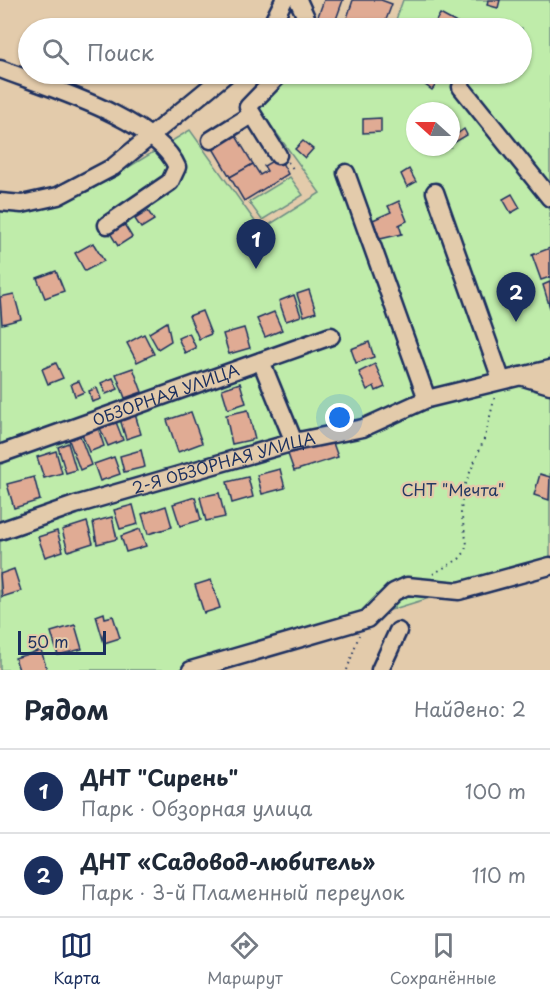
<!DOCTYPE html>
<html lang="ru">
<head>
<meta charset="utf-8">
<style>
	body { margin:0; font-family:"Playpen Sans",sans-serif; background:#f2f2f3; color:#1f2937 }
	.compass { position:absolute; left:406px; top:102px; width:54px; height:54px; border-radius:50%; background:#fff; box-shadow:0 2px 4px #0004; rotate:291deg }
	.scale { position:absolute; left:18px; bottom:15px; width:88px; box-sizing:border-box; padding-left:6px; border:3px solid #1b2f5e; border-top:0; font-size:16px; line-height:21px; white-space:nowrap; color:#1b2f5e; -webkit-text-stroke:4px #e3cbab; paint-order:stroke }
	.you { position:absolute; left:340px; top:418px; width:21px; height:21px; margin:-15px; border:4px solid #fff; border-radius:50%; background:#1a73e8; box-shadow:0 0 0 9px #1a73e833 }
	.badge { display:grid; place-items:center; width:39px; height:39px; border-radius:50%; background:#1b2f5e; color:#fff; font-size:20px; font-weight:700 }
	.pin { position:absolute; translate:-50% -50px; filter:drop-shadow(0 2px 3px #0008) }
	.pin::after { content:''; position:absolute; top:32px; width:21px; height:18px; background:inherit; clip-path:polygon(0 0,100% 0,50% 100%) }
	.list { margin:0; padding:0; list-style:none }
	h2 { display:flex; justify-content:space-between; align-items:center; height:78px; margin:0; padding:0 24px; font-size:26px }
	h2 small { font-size:20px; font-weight:400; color:#747a83 }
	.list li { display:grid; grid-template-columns:39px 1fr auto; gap:18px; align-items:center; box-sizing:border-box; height:84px; padding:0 24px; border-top:2px solid #e0e1e3 }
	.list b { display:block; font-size:22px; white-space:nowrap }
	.list p { margin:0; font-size:20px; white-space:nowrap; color:#747a83 }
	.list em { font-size:20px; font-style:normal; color:#747a83 }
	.icon { flex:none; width:33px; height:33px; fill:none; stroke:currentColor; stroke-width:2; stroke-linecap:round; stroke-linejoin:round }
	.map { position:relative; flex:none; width:550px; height:670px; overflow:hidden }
	.search { position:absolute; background:#fff; box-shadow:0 2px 4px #0004; left:18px; right:18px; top:18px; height:66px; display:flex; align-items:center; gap:15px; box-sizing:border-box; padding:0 21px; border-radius:33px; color:#747a83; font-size:22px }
	.sheet { height:246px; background:#fff }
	nav { display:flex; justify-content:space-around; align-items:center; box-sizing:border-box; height:84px; border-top:2px solid #e0e1e3; background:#fff; font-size:16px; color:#747a83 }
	nav a { display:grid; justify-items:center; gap:3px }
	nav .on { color:#1b2f5e }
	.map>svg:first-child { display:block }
	.green { fill:#bfecaa; stroke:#6d8e84; stroke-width:1.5; fill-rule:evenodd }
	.building { fill:#e0ab94; stroke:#1b2f5e; stroke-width:1.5 }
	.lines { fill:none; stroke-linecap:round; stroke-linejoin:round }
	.minor-casing { stroke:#1b2f5e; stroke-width:21 }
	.path { stroke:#1b2f5e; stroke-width:2; stroke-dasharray:1.5 4.5; stroke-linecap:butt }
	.minor { stroke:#e3cbab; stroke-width:16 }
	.labels { text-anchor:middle; stroke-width:5; stroke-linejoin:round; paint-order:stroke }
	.street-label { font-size:16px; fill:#1b2f5e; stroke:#e3cbab }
	.park-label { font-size:16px; fill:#233862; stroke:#e3cbab }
</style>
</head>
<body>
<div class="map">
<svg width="550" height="670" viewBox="0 0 550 670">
	<rect width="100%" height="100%" fill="#e3cbab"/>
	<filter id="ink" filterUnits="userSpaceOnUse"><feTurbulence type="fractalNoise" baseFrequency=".0167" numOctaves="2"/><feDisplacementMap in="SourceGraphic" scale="12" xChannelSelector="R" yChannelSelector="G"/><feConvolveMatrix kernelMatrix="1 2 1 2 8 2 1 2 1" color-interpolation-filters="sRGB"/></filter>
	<g filter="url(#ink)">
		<g class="green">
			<path d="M403,0h147v561l-355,109h-195v-465l31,4 58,-18 101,-61 71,100 59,-37 -61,-84 33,-35h230v-46h-129zM415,111h36v36h-36z"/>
			<path d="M290,177l13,18 -41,25 -13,-18z"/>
		</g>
		<g class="building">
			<path d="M324,0h19l-9,25 -17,-6z"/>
			<path d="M353,0h28l11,4 -9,24h-24l2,-5 -14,-5z"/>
			<path d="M488,0h12l-2,8 -11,-3z"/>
			<path d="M440,14l26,14h-34z"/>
			<rect x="486" y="23" width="23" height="5"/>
			<path d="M432,74h12l-12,16 -8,-6z"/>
			<path d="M381,118v14l-18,1v-14z"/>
			<path d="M451,123l6,11 7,-5 3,6 -15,9z"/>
			<path d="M233,131l20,33 -23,13 -19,-32z"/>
			<path d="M303,141l10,8 -8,9 -10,-9z"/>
			<path d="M279,157l9,17 -44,27 -14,-24 23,-13 7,11 7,-4 -3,-5z"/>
			<path d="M409,169l7,13 -9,5 -6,-13z"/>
			<path d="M512,194l8,14 -9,5 -8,-14z"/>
			<path d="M399,201l8,20 -8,4 3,9 -22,5 -7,-19 18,-8 -3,-6z"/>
			<path d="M148,211l6,9 -13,8 -6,-9z"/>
			<path d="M124,224l8,13 -14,9 -8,-13z"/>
			<path d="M93,243l11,18 -19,10 -10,-18z"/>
			<path d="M550,248v29l-9,3 -9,-25z"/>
			<path d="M56,271l8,20 -19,7 -8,-20z"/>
			<path d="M550,282v26l-7,-23z"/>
			<path d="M309,290l7,22 -12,4 -7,-22z"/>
			<path d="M14,294l7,25 -19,5 -2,-27z"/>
			<path d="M294,295l7,21 -15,5 -7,-20z"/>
			<path d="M202,311l9,23 -12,5 -10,-23z"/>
			<path d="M274,312l8,18 -17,7 -8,-18z"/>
			<path d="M167,322l4,19 -13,8 -9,-16z"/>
			<path d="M244,328l6,20 -21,6 -6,-20z"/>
			<path d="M189,333l7,15 -11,5 -7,-15z"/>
			<path d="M144,334l10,20 -17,8 -10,-19z"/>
			<path d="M369,342l5,15 -18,6 -5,-14z"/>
			<path d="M56,363l7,15 -15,6 -6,-15z"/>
			<path d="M375,364l10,23 -9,4 -2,-5 -7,4 -8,-18z"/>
			<path d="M133,368l9,24 -17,6 -9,-24z"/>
			<path d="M113,378l5,11 -12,5 -5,-11z"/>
			<path d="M79,381l5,11 -9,4 -4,-12z"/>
			<path d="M240,383l6,20 -18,6 -6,-20z"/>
			<path d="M97,388l4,11 -9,3 -3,-11z"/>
			<path d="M248,410l7,29 -23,5 -6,-29z"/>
			<path d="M191,412l11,31 -24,9 -11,-32z"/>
			<path d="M135,414l6,20 -15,5 -6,-20z"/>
			<path d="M116,422l7,18 -15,6 -8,-18z"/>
			<path d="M98,428l6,18 -15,6 -7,-18z"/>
			<path d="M80,436l11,29 -11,5 -11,-30z"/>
			<path d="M332,440l6,17 -44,14 -6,-17z"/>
			<path d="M68,443l8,27 -10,3 -8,-26z"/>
			<path d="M141,450l4,17 -21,5 -4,-16z"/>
			<path d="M56,451l6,22 -18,5 -7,-21z"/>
			<path d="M114,457l6,17 -20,7 -6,-17z"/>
			<path d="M280,469l5,19 -23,6 -5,-19z"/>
			<path d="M540,474l10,3 -1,23 -15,-5z"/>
			<path d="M34,477l6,23 -26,8 -7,-24z"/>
			<path d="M248,477l5,20 -21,6 -5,-21z"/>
			<path d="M219,493l6,24 -19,4 -6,-24z"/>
			<path d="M195,497l6,23 -21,6 -7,-22z"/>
			<path d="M133,505l5,19 -18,5 -6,-19z"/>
			<path d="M166,506l6,21 -24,7 -6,-20z"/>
			<path d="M112,517l5,22 -20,5 -4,-22z"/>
			<path d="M87,522l6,21 -25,8 -6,-21z"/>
			<path d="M140,529l6,17 -20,6 -5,-16z"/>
			<path d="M57,531l6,20 -18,6 -7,-20z"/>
			<path d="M14,569l7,22 -19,6 -2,-23z"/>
			<path d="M211,580l9,28 -16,5 -9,-28z"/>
			<path d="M104,613l1,5 8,-2 7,22 -16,5 -8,-27z"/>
			<path d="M75,625l7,24 -24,6 -7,-23z"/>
			<path d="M41,650l6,20h-28l-4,-12z"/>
		</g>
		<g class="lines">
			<g class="minor-casing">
				<g id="minor">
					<path d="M298,0l10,22 -3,6"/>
					<path d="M270,28l14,-28"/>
					<path d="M0,69c47,18 157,50 177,98l-7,15 -63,43"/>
					<path d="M461,87l89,111"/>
					<path d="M211,140l40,-25"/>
					<path d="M278,155l-30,-48 32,-33"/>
					<path d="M346,173l81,226"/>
					<path d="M435,192l66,187"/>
					<path d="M0,202l22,2 36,-8 55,-29 113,-93"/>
					<path d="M261,361l33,81"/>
					<path d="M520,376l30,9"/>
					<path id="s1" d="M0,454l331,-118"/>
					<path id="s2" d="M0,531l75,-26 219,-63 69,-14 64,-29 123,-30"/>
					<path d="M191,670l176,-51 27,-27 13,-6 52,5 91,-25"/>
					<path d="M380,670l18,-39"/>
				</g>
			</g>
			<g class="path">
				<path d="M288,162l6,8"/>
				<path d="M433,574l26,-15 5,-6 3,-9 -6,-31 2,-24 22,-52 10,-41"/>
				<path d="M347,670l12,-35"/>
			</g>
			<use href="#minor" class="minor"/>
		</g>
	</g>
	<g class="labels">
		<g class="street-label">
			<text dy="6" stroke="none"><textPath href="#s1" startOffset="176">ОБЗОРНАЯ УЛИЦА</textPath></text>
			<text dy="6" stroke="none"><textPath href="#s2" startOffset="234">2-Я ОБЗОРНАЯ УЛИЦА</textPath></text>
		</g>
		<g class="park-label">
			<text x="453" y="496">СНТ "Мечта"</text>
		</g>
	</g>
</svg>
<svg class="compass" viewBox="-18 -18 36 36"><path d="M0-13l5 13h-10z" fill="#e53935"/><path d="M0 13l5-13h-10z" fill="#747a83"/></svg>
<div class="scale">50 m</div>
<div class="you"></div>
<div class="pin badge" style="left:256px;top:269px">1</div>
<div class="pin badge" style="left:516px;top:322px">2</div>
<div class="search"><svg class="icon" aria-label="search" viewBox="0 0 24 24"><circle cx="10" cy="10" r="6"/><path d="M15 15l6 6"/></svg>Поиск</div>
</div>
<section class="sheet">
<h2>Рядом<small>Найдено: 2</small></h2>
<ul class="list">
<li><span class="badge">1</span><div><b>ДНТ &quot;Сирень&quot;</b><p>Парк · Обзорная улица</p></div><em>100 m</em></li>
<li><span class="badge">2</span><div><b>ДНТ «Садовод-любитель»</b><p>Парк · 3-й Пламенный переулок</p></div><em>110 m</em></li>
</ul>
</section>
<nav>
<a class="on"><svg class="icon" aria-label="map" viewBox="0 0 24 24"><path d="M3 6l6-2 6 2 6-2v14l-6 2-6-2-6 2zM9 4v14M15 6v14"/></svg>Карта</a>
<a><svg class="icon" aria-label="directions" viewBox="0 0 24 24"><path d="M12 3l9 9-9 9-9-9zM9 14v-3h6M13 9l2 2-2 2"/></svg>Маршрут</a>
<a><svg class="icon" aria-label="saved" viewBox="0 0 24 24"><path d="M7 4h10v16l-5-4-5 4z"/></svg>Сохранённые</a>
</nav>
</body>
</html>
